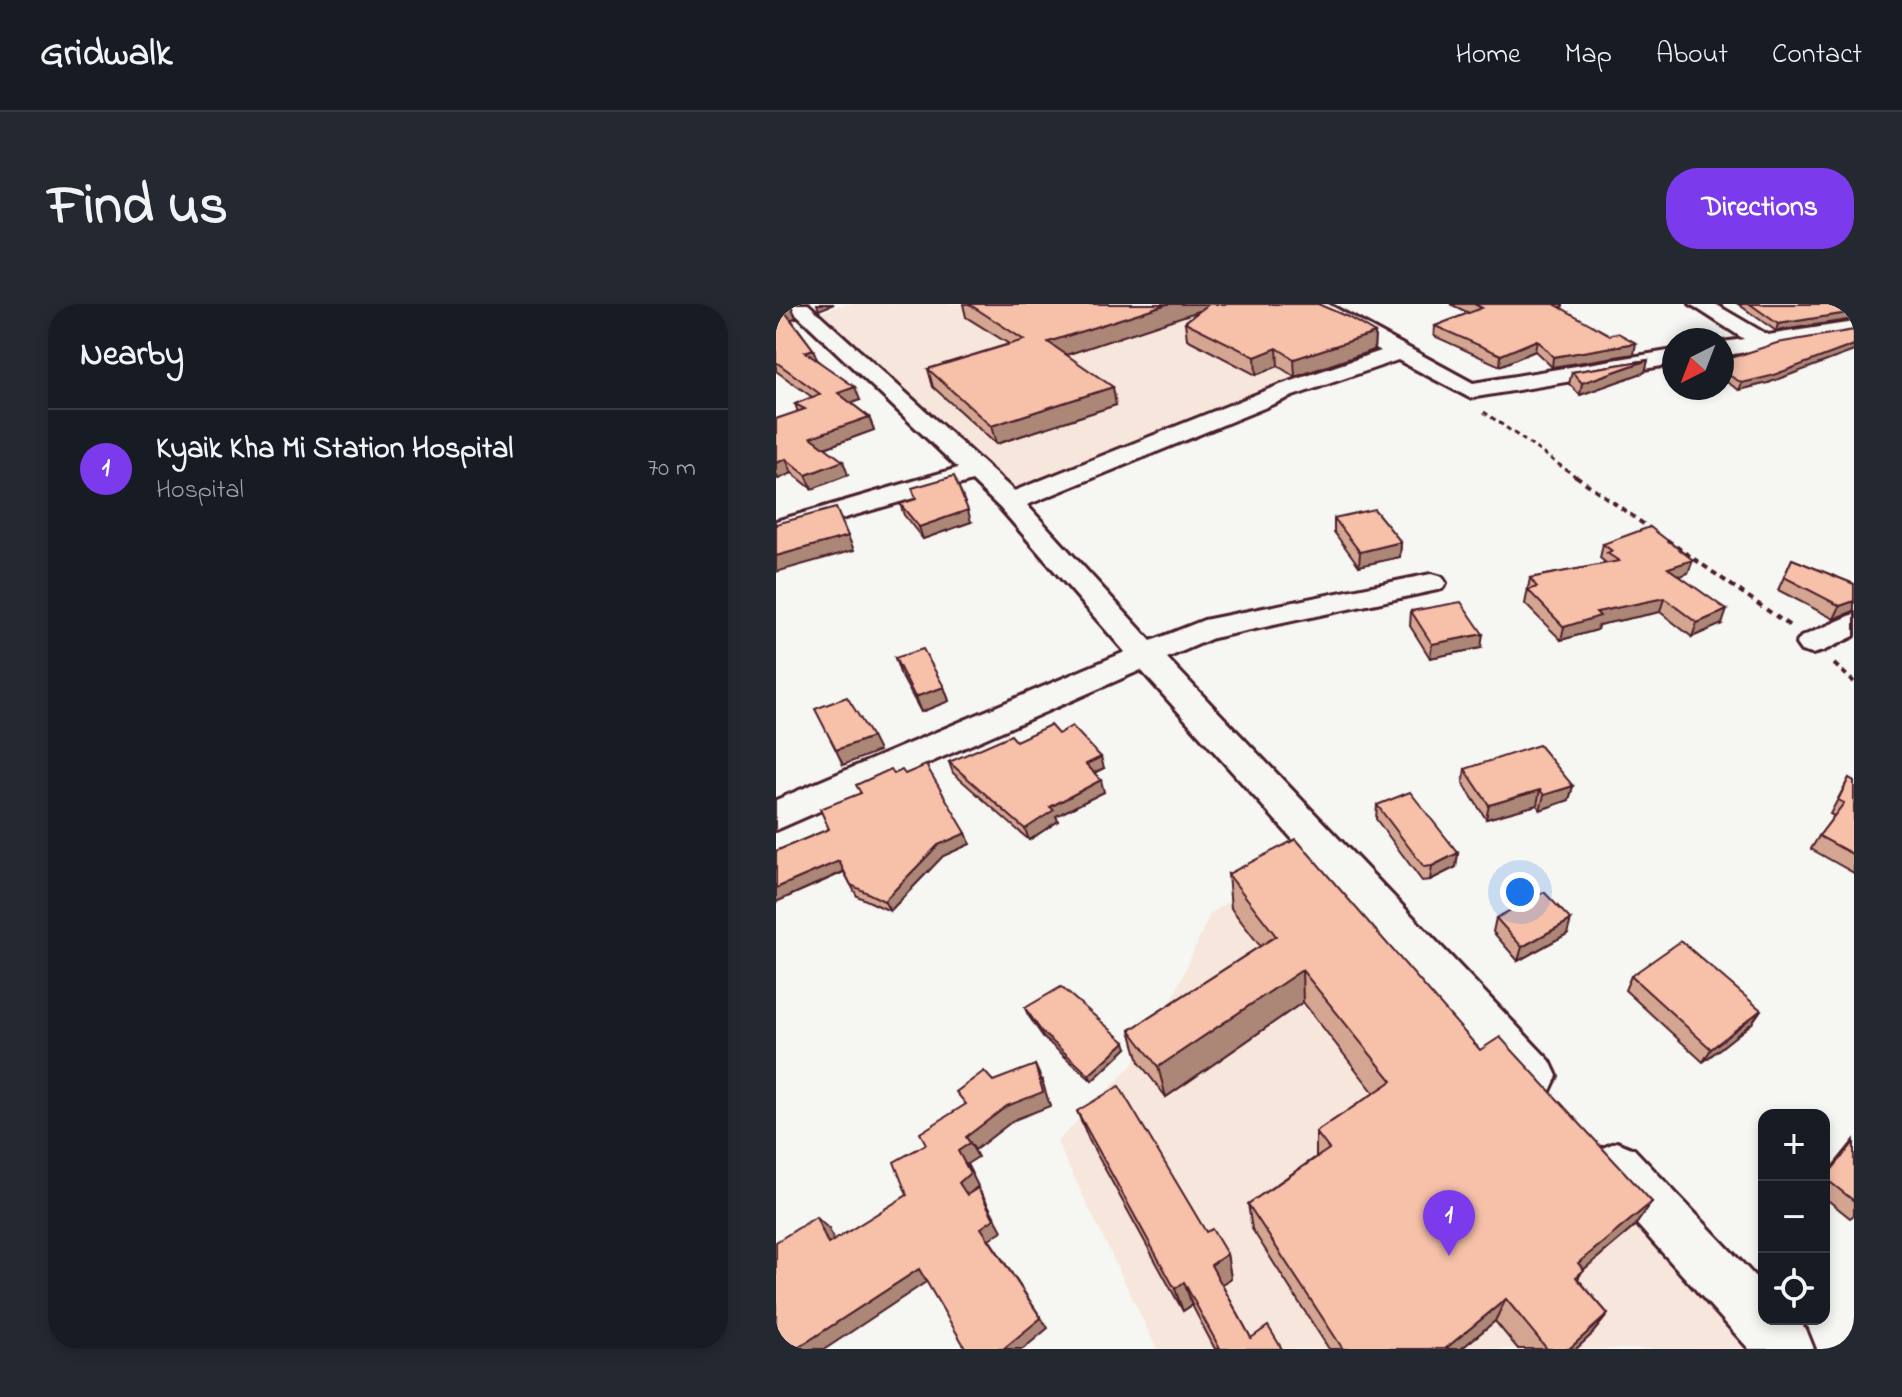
<!DOCTYPE html>
<meta charset="utf-8">
<style>
body{margin:0;font-family:"Indie Flower",sans-serif;background:#242831;color:#f1f3f6}
.controls{position:absolute;right:24px;bottom:24px;display:grid;overflow:hidden;border-radius:16px;box-shadow:0 4px 12px #0003}
.controls button{width:72px;height:72px;display:grid;place-items:center;padding:0;border:0;border-bottom:2px solid #363941;background:#171b24;color:#f1f3f6;font:40px sans-serif}
.compass{position:absolute;left:886px;top:24px;width:72px;height:72px;border-radius:50%;background:#171b24;box-shadow:0 4px 12px #0003;rotate:222deg}
.you{position:absolute;left:744px;top:588px;width:28px;height:28px;margin:-20px;border:6px solid #fff;border-radius:50%;background:#1a73e8;box-shadow:0 0 0 12px #1a73e833}
.badge{display:grid;place-items:center;width:52px;height:52px;border-radius:50%;background:#7c3aed;color:#fff;font-size:26px;font-weight:700}
.pin{position:absolute;translate:-50% -66px;filter:drop-shadow(0 2px 4px #0008)}
.pin::after{content:'';position:absolute;top:42px;width:28px;height:24px;background:inherit;clip-path:polygon(0 0,100% 0,50% 100%)}
.list{margin:0;padding:0;list-style:none}
h2{display:flex;justify-content:space-between;align-items:center;height:104px;margin:0;padding:0 32px;font-size:34px}
h2 small{font-size:26px;font-weight:400;color:#9ea1a6}
.list li{display:grid;grid-template-columns:52px 1fr auto;gap:24px;align-items:center;box-sizing:border-box;height:120px;padding:0 32px;border-top:2px solid #363941}
.list b{display:block;font-size:30px;white-space:nowrap}
.list p{margin:0;font-size:26px;white-space:nowrap;color:#9ea1a6}
.list em{font-size:26px;font-style:normal;color:#9ea1a6}
.icon{flex:none;width:44px;height:44px;fill:none;stroke:currentColor;stroke-width:2;stroke-linecap:round;stroke-linejoin:round}
.map{position:relative;flex:none;width:1078px;height:1045px;overflow:hidden;border-radius:32px}
header{display:flex;align-items:center;gap:48px;box-sizing:border-box;height:112px;padding:0 40px;background:#171b24;border-bottom:2px solid #363941}
header strong{font-size:38px}
nav{display:flex;gap:44px;margin-inline-start:auto;font-size:28px}
.intro{display:flex;align-items:center;justify-content:space-between;box-sizing:border-box;height:192px;padding:0 48px}
h1{margin:0;font-size:56px}
.button{padding:20px 36px;border-radius:32px;background:#7c3aed;color:#fff;font-size:28px;font-weight:700}
main{display:flex;gap:48px;padding:0 48px}
aside{flex:1;background:#171b24;border-radius:32px;box-shadow:0 4px 12px #0003}
.map>svg:first-child{display:block}
</style>
<header>
<strong>Gridwalk</strong>
<nav><a>Home</a><a>Map</a><a>About</a><a>Contact</a></nav>
</header>
<div class="intro"><h1>Find us</h1><a class="button">Directions</a></div>
<main>
<aside>
<h2>Nearby<small></small></h2>
<ul class="list">
<li><span class="badge">1</span><div><b>Kyaik Kha Mi Station Hospital</b><p>Hospital</p></div><em>70 m</em></li>
</ul>
</aside>
<div class="map">
<svg width="1078" height="1045" viewBox="0 0 1078 1045">
<rect width="100%" height="100%" fill="#f6f6f2"/>
<filter id="ink" filterUnits="userSpaceOnUse"><feTurbulence type="fractalNoise" baseFrequency=".0125" numOctaves="2"/><feDisplacementMap in="SourceGraphic" scale="16" xChannelSelector="R" yChannelSelector="G"/><feConvolveMatrix kernelMatrix="1 2 1 2 8 2 1 2 1" color-interpolation-filters="sRGB"/></filter>
<g filter="url(#ink)">
<g fill="#f6e6dc">
<polygon points="69,0 522,0 616,53 255,200 40,10"/>
<polygon points="536,542 992,1045 381,1045 281,838 356,761 388,714 434,610"/>
</g>
<g fill="none" stroke-linecap="round" stroke-linejoin="round">
<g stroke="#4a1f2b" stroke-width="6">
<g id="minor">
<polygon points="10,0 32,0 238,187 501,82 605,47 527,0 552,0 697,79 898,46 898,60 694,94 622,56 517,92 251,201 375,337 428,316 655,270 666,273 670,279 666,285 437,334 391,354 774,757 781,772 774,787 758,793 742,787 365,366 0,526 0,496 349,348 224,204 196,177 0,234 0,217 182,164"/>
<polygon points="914,0 939,0 992,31 1078,18 1078,30 946,52 946,38 968,35"/>
<polygon points="1078,310 1078,332 1047,347 1036,350 1025,347 1020,340 1025,333"/>
<polygon points="841,838 858,845 988,982 988,1015 1020,1015 1030,1025 1038,1045 973,1045 824,879 816,862 824,845"/>
</g>
</g>
<polyline stroke="#4a1f2b" stroke-width="3" stroke-dasharray="5 4" stroke-linecap="butt" points="708,108 802,174"/>
<g stroke="#4a1f2b" stroke-width="4" stroke-dasharray="6 5" stroke-linecap="butt">
<polyline points="800,172 876,226"/>
<polyline points="891,236 1014,322"/>
<polyline points="1058,360 1078,378"/>
</g>
<use href="#minor" fill="#f6f6f2" fill-rule="evenodd"/>
</g>
<g fill="#d4a591" stroke="#4a1f2b" stroke-width="2">
<polygon points="0,0 15,1 20,14 15,15 37,45 41,56 84,96 75,99 93,113 98,126 49,144 72,171 36,185 16,169 2,175 0,173 0,115 22,108 19,100 36,93 0,67"/>
<polygon points="187,0 542,0 599,29 598,46 519,73 502,62 480,71 411,35 409,18 424,6 290,51 340,101 220,140 157,83 152,65 233,40 190,13"/>
<polygon points="674,0 787,0 787,2 784,3 858,50 776,63 759,47 724,62 658,32 659,22 693,9"/>
<polygon points="962,0 1078,0 1078,15 1000,27"/>
<polygon points="872,56 869,68 804,91 793,80 796,68"/>
<polygon points="946,57 992,79 963,86 946,75"/>
<polygon points="124,200 195,218 147,235 128,211"/>
<polygon points="558,214 625,238 624,253 583,262 558,228"/>
<polygon points="827,240 917,256 912,269 904,272 946,320 916,333 884,308 822,321 821,326 785,336 749,300 754,274 828,260 829,258 824,254"/>
<polygon points="1016,255 1078,280 1078,307 1058,315 1002,286"/>
<polygon points="635,307 705,344 654,354 634,322"/>
<polygon points="119,354 168,383 173,397 145,408 124,369"/>
<polygon points="282,430 328,464 318,469 328,488 280,512 282,517 253,536 177,469 173,458 240,437"/>
<polygon points="689,465 797,482 793,496 764,506 761,501 710,515 687,479"/>
<polygon points="118,470 129,470 190,529 194,540 167,552 114,607 81,592 68,568 0,598 0,547 53,525 84,489"/>
<polygon points="1073,474 1078,477 1078,569 1035,545 1043,532 1058,512 1054,510"/>
<polygon points="601,501 682,549 680,563 654,576 646,577 600,515"/>
<polygon points="452,570 704,746 876,898 858,923 807,966 802,975 832,1010 815,1031 800,1045 742,1045 719,1017 685,1045 553,1045 476,925 472,900 540,853 540,828 598,789 527,698 390,793 363,758 354,726 484,642 455,604"/>
<polygon points="720,614 791,630 742,657 717,628"/>
<polygon points="855,672 976,719 927,758 849,686"/>
<polygon points="249,704 351,744 316,777 268,734 252,711"/>
<polygon points="301,807 430,928 451,950 455,974 446,981 475,1034 506,1045 439,1045 416,1001 407,1007 313,836"/>
<polygon points="1078,836 1078,911 1074,914 1048,893 1048,873"/>
</g>
<g fill="#ac8676" stroke="#4a1f2b" stroke-width="2">
<polygon points="41,0 58,0 43,6"/>
<polygon points="391,0 444,0 275,56 272,38"/>
<polygon points="15,1 20,14 11,16 6,4"/>
<polygon points="1078,8 1078,15 1000,27 1002,20"/>
<polygon points="599,29 598,46 519,73 518,55"/>
<polygon points="761,36 759,47 724,62 725,51"/>
<polygon points="860,39 858,50 776,63 777,53"/>
<polygon points="1078,41 1078,47 992,79 963,86 966,79"/>
<polygon points="501,44 502,62 480,71 479,53"/>
<polygon points="37,45 42,58 29,48"/>
<polygon points="872,56 869,68 804,91 806,79"/>
<polygon points="79,83 84,96 67,102 62,89"/>
<polygon points="337,83 340,101 220,140 215,122"/>
<polygon points="93,113 98,126 40,147 35,133"/>
<polygon points="10,155 16,169 2,175 0,169 0,159"/>
<polygon points="67,157 72,171 36,185 30,171"/>
<polygon points="192,206 195,218 147,235 143,223"/>
<polygon points="72,232 78,246 0,268 0,252"/>
<polygon points="625,238 624,253 583,262 584,248"/>
<polygon points="917,256 912,269 887,278 892,264"/>
<polygon points="888,294 884,308 822,321 821,326 785,336 788,323 820,308"/>
<polygon points="1078,297 1078,307 1058,315 1064,302"/>
<polygon points="951,306 946,320 916,333 921,319"/>
<polygon points="707,330 705,344 654,354 656,340"/>
<polygon points="168,383 173,397 145,408 139,393"/>
<polygon points="96,433 103,447 67,461 60,446"/>
<polygon points="325,453 328,464 313,471 310,460"/>
<polygon points="325,476 328,488 280,512 282,517 253,536 249,525 274,503"/>
<polygon points="797,482 793,496 764,506 768,491"/>
<polygon points="764,486 761,501 710,515 713,501"/>
<polygon points="190,529 194,540 167,552 114,607 108,597 162,541"/>
<polygon points="682,549 680,563 654,576 656,562"/>
<polygon points="63,557 69,567 0,598 0,584"/>
<polygon points="795,616 791,630 742,657 746,643"/>
<polygon points="526,666 527,698 390,793 382,763"/>
<polygon points="985,706 976,719 927,758 935,745"/>
<polygon points="349,738 351,744 316,777 313,771"/>
<polygon points="259,761 266,776 274,802 238,816 199,846 190,833"/>
<polygon points="194,839 202,853 191,860 202,882 191,892 183,879 182,847"/>
<polygon points="202,884 210,897 226,927 213,935 272,1024 247,1045 227,1045 205,924"/>
<polygon points="876,898 858,923 787,983 802,959"/>
<polygon points="40,913 53,925 64,952 52,940"/>
<polygon points="451,950 455,974 440,984 435,961"/>
<polygon points="143,965 153,976 49,1045 24,1045 23,1043"/>
<polygon points="408,978 416,1001 407,1007 399,985"/>
<polygon points="730,995 719,1017 685,1045 669,1045"/>
<polygon points="832,1010 815,1031 800,1045 793,1045"/>
</g>
<g fill="#f6c0a9" stroke="#4a1f2b" stroke-width="2">
<polygon points="0,0 15,1 6,4 37,45 29,48 79,83 62,89 93,113 35,133 67,157 30,171 10,155 0,159 0,115 29,105 19,100 44,90 0,58"/>
<polygon points="193,0 391,0 272,38 337,83 215,122 152,65 248,36"/>
<polygon points="433,0 542,0 572,13 599,29 518,55 501,44 479,53 409,18"/>
<polygon points="698,0 778,0 834,31 842,29 860,39 777,53 761,36 725,51 659,22 706,4"/>
<polygon points="974,0 1078,0 1078,8 1002,20"/>
<polygon points="1078,26 1078,41 995,72 966,79 946,67 946,57 1001,39"/>
<polygon points="872,56 806,79 796,68"/>
<polygon points="178,172 192,206 143,223 124,200 140,195 136,184"/>
<polygon points="60,204 72,232 0,252 0,220"/>
<polygon points="598,205 625,238 584,248 558,214"/>
<polygon points="874,223 917,256 892,264 951,306 921,319 888,294 820,308 824,312 788,323 752,286 761,283 754,274 843,257 831,249 836,247 827,240"/>
<polygon points="1016,255 1078,280 1078,297 1064,302 1008,273"/>
<polygon points="685,298 707,330 656,340 635,307"/>
<polygon points="147,345 168,383 139,393 119,354"/>
<polygon points="71,393 96,433 60,446 39,405"/>
<polygon points="274,421 282,430 296,422 325,453 310,460 325,476 274,503 278,506 249,525 173,458 235,431 240,437"/>
<polygon points="763,441 797,482 768,491 764,486 713,501 689,465"/>
<polygon points="150,461 190,529 162,541 108,597 75,581 63,557 0,584 0,547 53,525 44,505 85,489 80,481 115,465 118,470 126,466 129,470"/>
<polygon points="1073,474 1078,477 1078,551 1043,532 1068,499 1062,496"/>
<polygon points="634,488 682,549 656,562 648,563 601,501"/>
<polygon points="520,535 704,746 724,733 876,898 802,959 808,966 800,973 832,1010 793,1045 771,1045 730,995 669,1045 567,1045 472,900 553,845 540,828 616,777 526,666 382,763 354,726 500,632 452,570"/>
<polygon points="768,588 795,616 746,643 720,614"/>
<polygon points="905,637 985,706 935,745 855,672"/>
<polygon points="285,683 349,738 313,771 266,728 249,704"/>
<polygon points="259,761 267,788 231,802 190,833 194,839 182,847 194,869 183,879 191,891 202,884 218,915 205,924 265,1014 227,1045 190,1045 143,965 23,1043 24,1045 0,1045 0,938 40,913 52,940 131,891 118,858 150,840 144,829 190,800 180,788 208,767 217,777"/>
<polygon points="343,782 430,928 436,925 451,950 435,961 475,1034 492,1022 506,1045 444,1045 408,978 399,985 301,807"/>
<polygon points="1078,838 1078,897 1049,874"/>
</g>
</g>
</svg>
<div class="controls">
<button>+</button>
<button>−</button>
<button><svg class="icon" aria-label="locate" viewBox="0 0 24 24"><circle cx="12" cy="12" r="6"/><path d="M12 2v4M12 18v4M2 12h4M18 12h4"/></svg></button>
</div>
<svg class="compass" viewBox="-18 -18 36 36"><path d="M0-13l5 13h-10z" fill="#e53935"/><path d="M0 13l5-13h-10z" fill="#9ea1a6"/></svg>
<div class="you"></div>
<div class="pin badge" style="left:673px;top:952px">1</div>
</div>
</main>
